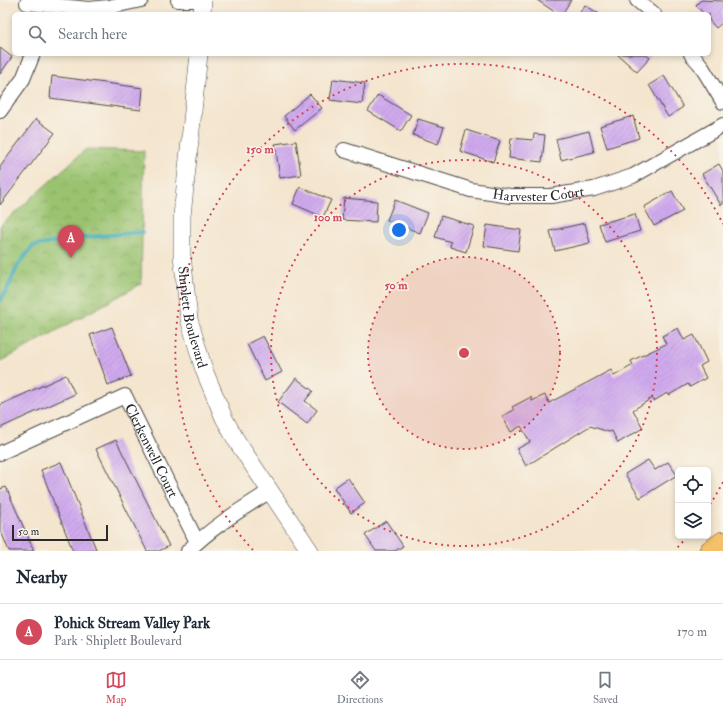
<!DOCTYPE html>
<meta charset="utf-8">
<style>
body{margin:0;font-family:"IM FELL Double Pica",serif;background:#f6f6f7;color:#1f2937}
.controls{position:absolute;right:12px;bottom:12px;display:grid;overflow:hidden;border-radius:6px;box-shadow:0 2px 6px #0003}
.controls button{width:36px;height:36px;display:grid;place-items:center;padding:0;border:0;border-bottom:1px solid #e0e1e3;background:#fff;color:#1f2937;font:20px sans-serif}
.scale{position:absolute;left:12px;bottom:10px;width:96px;box-sizing:border-box;padding-left:4px;border:2px solid #2b2b2b;border-top:0;font-size:11px;line-height:14px;white-space:nowrap;color:#2b2b2b;-webkit-text-stroke:3px #f7f3e8;paint-order:stroke}
.you{position:absolute;left:399px;top:230px;width:14px;height:14px;margin:-10px;border:3px solid #fff;border-radius:50%;background:#1a73e8;box-shadow:0 0 0 6px #1a73e833}
.badge{display:grid;place-items:center;width:26px;height:26px;border-radius:50%;background:#d1495b;color:#fff;font-size:13px;font-weight:700}
.pin{position:absolute;translate:-50% -33px;filter:drop-shadow(0 1px 2px #0008)}
.pin::after{content:'';position:absolute;top:21px;width:14px;height:12px;background:inherit;clip-path:polygon(0 0,100% 0,50% 100%)}
.list{margin:0;padding:0;list-style:none}
h2{display:flex;justify-content:space-between;align-items:center;height:52px;margin:0;padding:0 16px;font-size:17px}
h2 small{font-size:13px;font-weight:400;color:#747a83}
.list li{display:grid;grid-template-columns:26px 1fr auto;gap:12px;align-items:center;box-sizing:border-box;height:56px;padding:0 16px;border-top:1px solid #e0e1e3}
.list b{display:block;font-size:15px;white-space:nowrap}
.list p{margin:0;font-size:13px;white-space:nowrap;color:#747a83}
.list em{font-size:13px;font-style:normal;color:#747a83}
.icon{flex:none;width:22px;height:22px;fill:none;stroke:currentColor;stroke-width:2;stroke-linecap:round;stroke-linejoin:round}
.map{position:relative;flex:none;width:723px;height:551px;overflow:hidden}
.search{position:absolute;background:#fff;box-shadow:0 2px 6px #0003;left:12px;right:12px;top:12px;height:44px;display:flex;align-items:center;gap:10px;box-sizing:border-box;padding:0 14px;border-radius:6px;color:#747a83;font-size:15px}
.sheet{height:108px;background:#fff}
nav{display:flex;justify-content:space-around;align-items:center;box-sizing:border-box;height:56px;border-top:1px solid #e0e1e3;background:#fff;font-size:11px;color:#747a83}
nav a{display:grid;justify-items:center;gap:2px}
nav .on{color:#d1495b}
.map>svg:first-child{display:block}
</style>
<div class="map">
<svg width="723" height="551" viewBox="0 0 723 551">
<defs>
<pattern id="park-crowns" width="20" height="18" patternUnits="userSpaceOnUse"><rect width="20" height="18" fill="#9ac370"/><path d="M2 6a3 3 0 1 1 6 0M12 15a3 3 0 1 1 6 0" fill="none" stroke="#7e9f5c"/></pattern>
<pattern id="building-hatch" width="6" height="6" patternUnits="userSpaceOnUse"><rect width="6" height="6" fill="#d0aaee"/><path d="M-1 1l2-2M0 6l6-6M5 7l2-2" fill="none" stroke="#b392cc"/></pattern>
</defs>
<rect width="100%" height="100%" fill="#f7f3e8"/>
<filter id="ink" filterUnits="userSpaceOnUse"><feTurbulence type="fractalNoise" baseFrequency=".025" numOctaves="2"/><feDisplacementMap in="SourceGraphic" scale="8" xChannelSelector="R" yChannelSelector="G"/><feConvolveMatrix kernelMatrix="1 2 1 2 8 2 1 2 1" color-interpolation-filters="sRGB"/></filter>
<filter id="wash" filterUnits="userSpaceOnUse"><feTurbulence type="fractalNoise" baseFrequency=".012" numOctaves="4" result="noise"/><feDisplacementMap in="SourceGraphic" scale="16" xChannelSelector="R" yChannelSelector="G"/><feGaussianBlur stdDeviation="0.9" result="paint"/><feColorMatrix in="noise" values="0 0 0 0 0 0 0 0 0 0 0 0 0 0 0 0 0 1.4 0 .05"/><feComposite in="paint" operator="in"/></filter>
<g filter="url(#wash)">
<rect width="100%" height="100%" fill="#f4e5ce"/>
<polygon fill="url(#park-crowns)" stroke="#62774e" points="86,149 144,151 141,284 0,362 0,226"/>
<g fill="none" stroke-linecap="round" stroke-linejoin="round">
<polyline stroke="#3dacb9" stroke-width="4" points="0,301 6,292 18,265 33,246 80,238 142,232"/>
</g>
<g id="blocks">
<g fill="url(#building-hatch)">
<polygon points="537,0 571,0 562,14 558,14"/>
<polygon points="701,0 723,1 723,22 716,28 709,20 709,14 704,14 696,5"/>
<polygon points="585,5 599,14 579,14"/>
<polygon points="0,48 12,57 0,74"/>
<polygon points="617,54 645,54 650,58 637,72"/>
<polygon points="52,76 143,88 141,110 50,98"/>
<polygon points="664,76 683,107 668,117 649,85"/>
<polygon points="333,79 365,83 362,104 330,100"/>
<polygon points="310,94 322,108 295,130 284,116"/>
<polygon points="378,95 411,115 401,131 368,111"/>
<polygon points="633,116 639,138 607,148 600,126"/>
<polygon points="36,119 55,133 0,205 0,167"/>
<polygon points="418,119 444,127 438,144 413,135"/>
<polygon points="466,130 500,141 493,162 460,151"/>
<polygon points="589,131 594,152 561,160 556,139"/>
<polygon points="534,134 545,135 542,162 509,158 511,138 533,140"/>
<polygon points="296,141 301,175 280,178 275,144"/>
<polygon points="719,164 723,171 723,204 721,205 702,174"/>
<polygon points="300,187 331,200 323,217 293,204"/>
<polygon points="672,191 683,211 654,226 644,207"/>
<polygon points="344,198 377,201 376,222 342,220"/>
<polygon points="395,200 428,213 420,233 387,220"/>
<polygon points="635,214 640,231 605,242 599,224"/>
<polygon points="441,216 474,226 466,252 450,247 451,242 435,237"/>
<polygon points="585,223 590,243 555,251 550,231"/>
<polygon points="487,225 521,230 518,251 484,246"/>
<polygon points="112,327 131,376 108,385 90,335"/>
<polygon points="678,328 684,340 694,335 707,362 700,366 706,378 690,387 688,384 669,395 667,393 654,401 652,398 633,410 643,428 618,443 612,431 609,432 590,426 526,466 517,449 530,442 521,426 511,432 502,416 514,410 512,407 531,397 532,401 545,395 549,403 611,370 614,376 633,365 631,361 666,344 662,336"/>
<polygon points="263,336 282,372 265,381 247,344"/>
<polygon points="66,375 75,394 0,428 0,405"/>
<polygon points="296,378 313,391 305,401 317,410 307,424 278,402"/>
<polygon points="116,440 169,546 159,551 147,551 96,449"/>
<polygon points="648,460 655,470 668,462 677,475 640,498 625,474"/>
<polygon points="61,462 96,549 90,551 73,551 41,470"/>
<polygon points="348,478 365,503 351,513 334,488"/>
<polygon points="6,487 34,551 9,551 0,529 0,489"/>
<polygon points="386,521 403,546 395,551 376,551 365,535"/>
</g>
</g>
</g>
<g filter="url(#ink)">
<use href="#blocks" fill-opacity="0" stroke="#494743" stroke-width="1"/>
<g fill="none" stroke-linecap="round" stroke-linejoin="round">
<g stroke="#494743" stroke-width="16">
<g id="minor">
<polyline points="178,0 203,0"/>
<polyline points="637,0 654,14"/>
<polyline points="27,3 89,9 109,7 141,0"/>
<polyline points="691,54 700,64 723,102"/>
<polyline points="0,111 23,79 33,54"/>
<path id="s1" d="M 344,150 L 471,190 L 510,196 L 551,196 L 594,189 L 633,176 L 723,125"/>
<path id="s2" d="M 0,453 L 125,396 L 197,542"/>
<path d="M 188,551 C 212,527 242,509 270,491"/>
</g>
</g>
<g stroke="#494743" stroke-width="18">
<g id="tertiary">
<polyline points="202,14 203,0"/>
<path id="s3" d="M 199,54 L 182,216 L 182,255 L 189,319 L 204,370 L 224,418 L 236,440 L 310,551"/>
</g>
</g>
<g stroke="#494743" stroke-width="22">
<polyline id="primary" points="710,551 723,542"/>
</g>
<use href="#minor" stroke="#fff" stroke-width="14"/>
<use href="#tertiary" stroke="#fff" stroke-width="17"/>
<use href="#primary" stroke="#f4c16b" stroke-width="21"/>
</g>
</g>
<circle cx="464" cy="353" r="96" fill="#d1495b" fill-opacity=".12"/>
<g fill="none" stroke="#d1495b" stroke-width="2" stroke-dasharray="2 4">
<circle cx="464" cy="353" r="96"/>
<circle cx="464" cy="353" r="193"/>
<path d="M723 482A289 289 0 0 1 709 506M687 537A289 289 0 0 1 675 550M253 550A289 289 0 1 1 723 224"/>
</g>
<g text-anchor="middle" stroke-width="3" stroke-linejoin="round" paint-order="stroke">
<g font-size="14" fill="#2b2b2b" stroke="#f7f3e8">
<text dy="5" stroke="none"><textPath href="#s1" startOffset="201">Harvester Court</textPath></text>
<text dy="5" stroke="none"><textPath href="#s3" startOffset="265">Shiplett Boulevard</textPath></text>
<text dy="5" stroke="none"><textPath href="#s2" startOffset="198">Clerkenwell Court</textPath></text>
</g>
</g>
<circle cx="464" cy="353" r="6" fill="#d1495b" stroke="#f7f3e8" stroke-width="2"/>
<g font-size="12" text-anchor="middle" font-weight="bold" fill="#d1495b" stroke="#f7f3e8" stroke-width="3" stroke-linejoin="round" paint-order="stroke">
<text x="260" y="153">150 m</text>
<text x="328" y="221">100 m</text>
<text x="396" y="289">50 m</text>
</g>
</svg>
<div class="controls">
<button><svg class="icon" aria-label="locate" viewBox="0 0 24 24"><circle cx="12" cy="12" r="6"/><path d="M12 2v4M12 18v4M2 12h4M18 12h4"/></svg></button>
<button><svg class="icon" aria-label="layers" viewBox="0 0 24 24"><path d="M12 4l9 5-9 5-9-5zM3 14l9 5 9-5"/></svg></button>
</div>
<div class="scale">50 m</div>
<div class="you"></div>
<div class="pin badge" style="left:71px;top:258px">A</div>
<div class="search"><svg class="icon" aria-label="search" viewBox="0 0 24 24"><circle cx="10" cy="10" r="6"/><path d="M15 15l6 6"/></svg>Search here</div>
</div>
<section class="sheet">
<h2>Nearby<small></small></h2>
<ul class="list">
<li><span class="badge">A</span><div><b>Pohick Stream Valley Park</b><p>Park · Shiplett Boulevard</p></div><em>170 m</em></li>
</ul>
</section>
<nav>
<a class="on"><svg class="icon" aria-label="map" viewBox="0 0 24 24"><path d="M3 6l6-2 6 2 6-2v14l-6 2-6-2-6 2zM9 4v14M15 6v14"/></svg>Map</a>
<a><svg class="icon" aria-label="directions" viewBox="0 0 24 24"><path d="M12 3l9 9-9 9-9-9zM9 14v-3h6M13 9l2 2-2 2"/></svg>Directions</a>
<a><svg class="icon" aria-label="saved" viewBox="0 0 24 24"><path d="M7 4h10v16l-5-4-5 4z"/></svg>Saved</a>
</nav>
